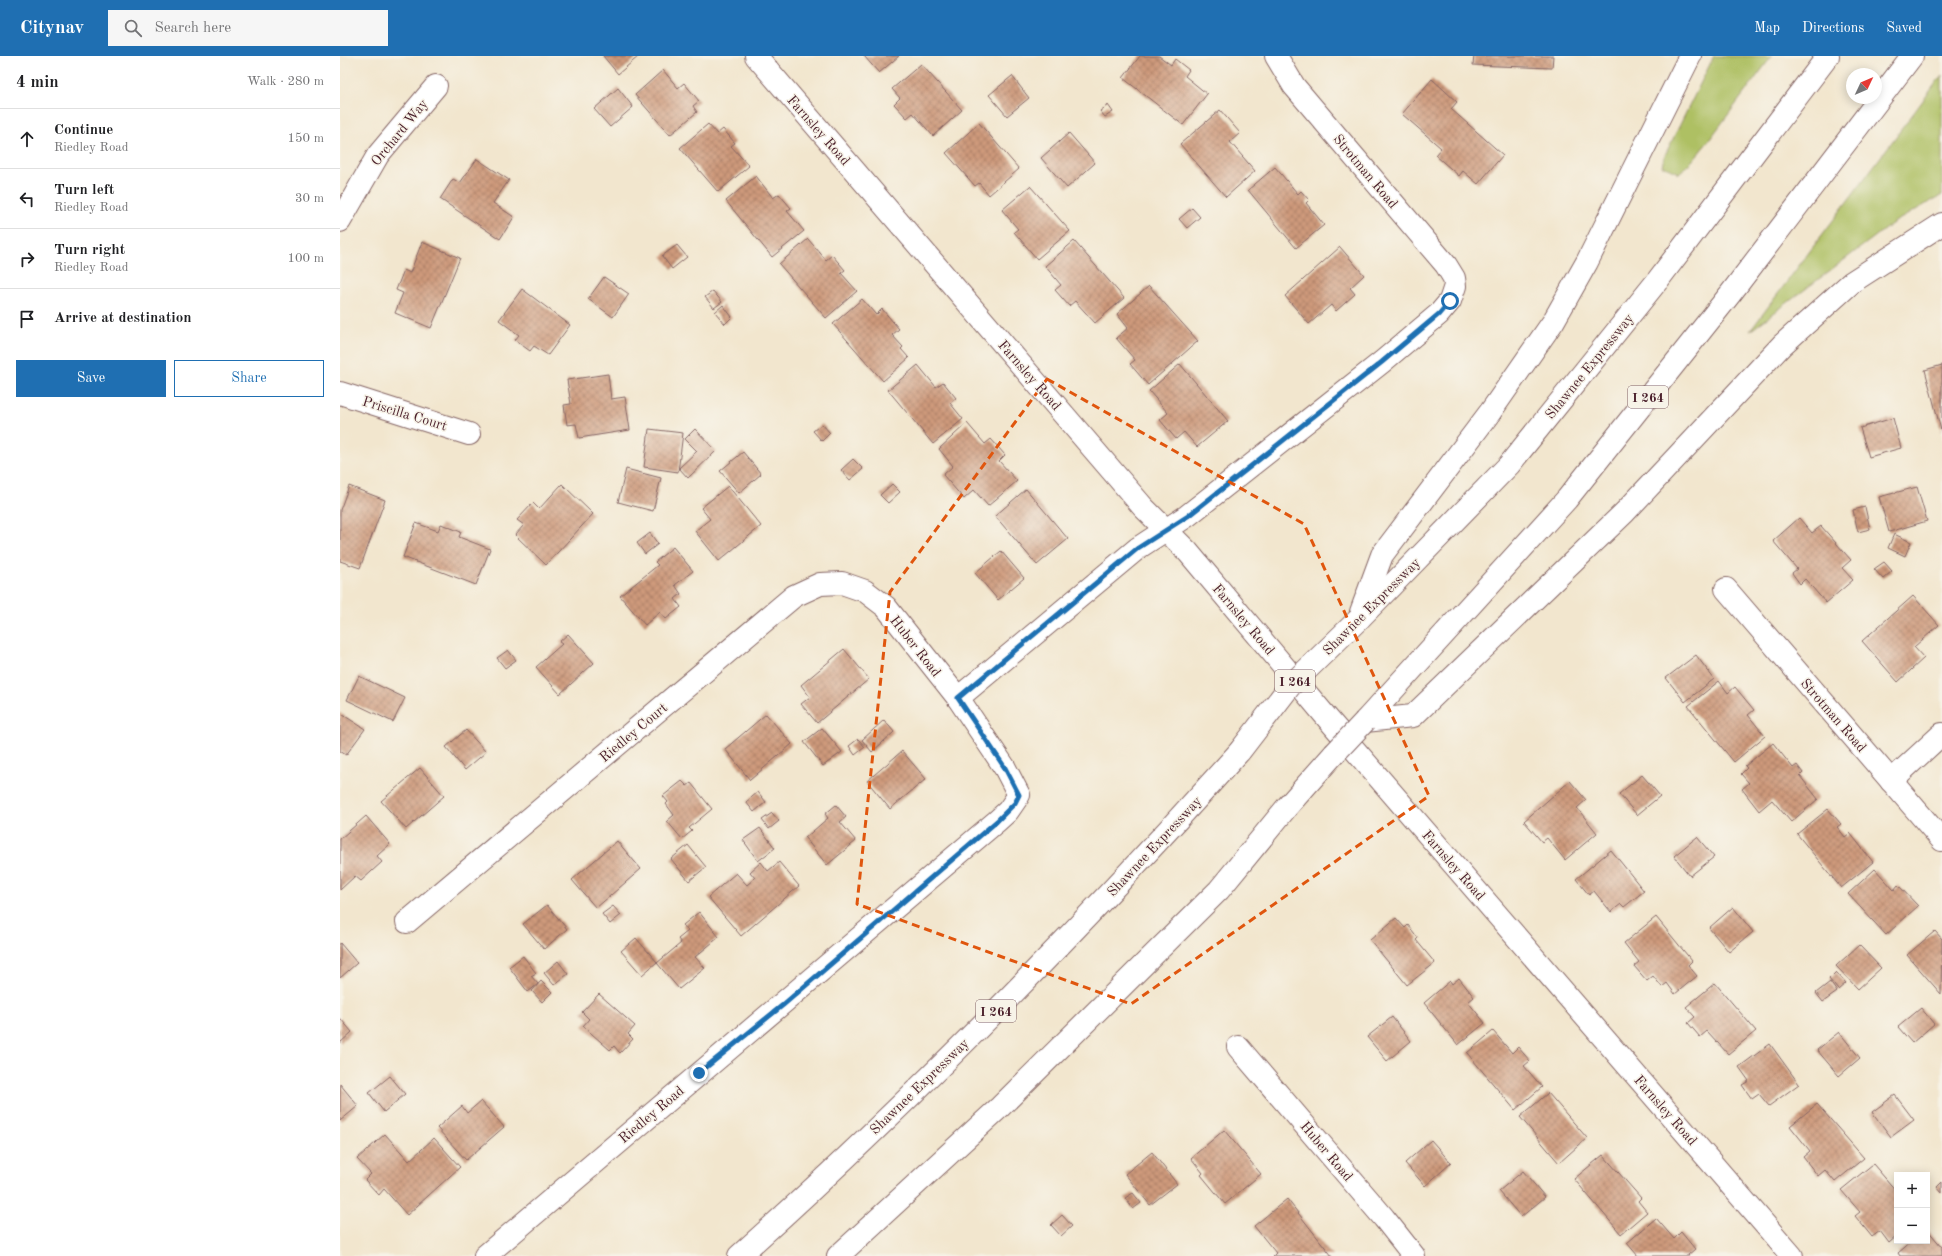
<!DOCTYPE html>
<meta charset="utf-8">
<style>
body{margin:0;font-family:"Old Standard TT",serif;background:#f6f6f6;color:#202124}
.controls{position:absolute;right:12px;bottom:12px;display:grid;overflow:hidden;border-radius:0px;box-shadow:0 2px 10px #0003}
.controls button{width:36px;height:36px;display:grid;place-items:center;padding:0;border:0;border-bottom:1px solid #e0e0e0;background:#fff;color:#202124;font:20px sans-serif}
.compass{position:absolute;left:1506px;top:12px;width:36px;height:36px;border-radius:50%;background:#fff;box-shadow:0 2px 10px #0003;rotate:46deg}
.stop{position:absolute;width:12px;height:12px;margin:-9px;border:3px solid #1f6fb2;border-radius:50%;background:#fff}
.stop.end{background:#1f6fb2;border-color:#fff;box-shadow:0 1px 4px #0008}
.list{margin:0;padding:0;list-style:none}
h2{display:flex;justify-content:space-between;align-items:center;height:52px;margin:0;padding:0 16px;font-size:17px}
h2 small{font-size:13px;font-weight:400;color:#757577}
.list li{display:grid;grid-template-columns:26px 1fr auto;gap:12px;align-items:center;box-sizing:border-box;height:60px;padding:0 16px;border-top:1px solid #e0e0e0}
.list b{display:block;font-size:15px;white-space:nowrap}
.list p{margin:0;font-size:13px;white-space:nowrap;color:#757577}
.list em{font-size:13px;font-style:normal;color:#757577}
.actions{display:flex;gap:8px;padding:12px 16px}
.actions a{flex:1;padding:9px 0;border:1px solid #1f6fb2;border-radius:0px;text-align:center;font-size:14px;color:#1f6fb2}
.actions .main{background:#1f6fb2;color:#fff}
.icon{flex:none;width:22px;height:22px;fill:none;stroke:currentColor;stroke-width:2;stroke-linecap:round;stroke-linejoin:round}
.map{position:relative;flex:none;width:1602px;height:1200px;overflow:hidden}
header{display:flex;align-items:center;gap:24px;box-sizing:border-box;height:56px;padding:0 20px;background:#1f6fb2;color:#fff}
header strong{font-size:19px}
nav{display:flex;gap:22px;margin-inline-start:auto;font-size:14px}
.search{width:280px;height:36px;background:#f6f6f6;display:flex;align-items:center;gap:10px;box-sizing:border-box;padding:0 14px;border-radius:0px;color:#757577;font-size:15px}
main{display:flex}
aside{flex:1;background:#fff}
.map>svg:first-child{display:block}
</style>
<header>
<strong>Citynav</strong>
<div class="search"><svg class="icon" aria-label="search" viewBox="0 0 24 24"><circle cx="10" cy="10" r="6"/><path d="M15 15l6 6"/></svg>Search here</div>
<nav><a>Map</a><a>Directions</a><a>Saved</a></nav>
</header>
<main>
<aside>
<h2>4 min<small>Walk · 280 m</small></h2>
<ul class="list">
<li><svg class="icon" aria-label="ahead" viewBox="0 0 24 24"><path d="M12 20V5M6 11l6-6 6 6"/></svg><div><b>Continue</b><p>Riedley Road</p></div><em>150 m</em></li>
<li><svg class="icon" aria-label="left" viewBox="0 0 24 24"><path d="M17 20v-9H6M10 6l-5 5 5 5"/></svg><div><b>Turn left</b><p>Riedley Road</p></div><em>30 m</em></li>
<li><svg class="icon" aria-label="right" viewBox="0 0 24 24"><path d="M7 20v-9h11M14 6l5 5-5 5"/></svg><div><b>Turn right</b><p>Riedley Road</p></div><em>100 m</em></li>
<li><svg class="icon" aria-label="arrive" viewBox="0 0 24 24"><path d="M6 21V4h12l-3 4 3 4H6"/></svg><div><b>Arrive at destination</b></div></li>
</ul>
<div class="actions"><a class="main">Save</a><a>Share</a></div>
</aside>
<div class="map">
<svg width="1602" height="1200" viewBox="0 0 1602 1200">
<defs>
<pattern id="building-cross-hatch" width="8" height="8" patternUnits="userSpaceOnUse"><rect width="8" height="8" fill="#ce9a7b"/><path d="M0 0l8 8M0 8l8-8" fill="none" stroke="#a97d65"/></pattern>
</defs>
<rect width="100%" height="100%" fill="#f7f3e8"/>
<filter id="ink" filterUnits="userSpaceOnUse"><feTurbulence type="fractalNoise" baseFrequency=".025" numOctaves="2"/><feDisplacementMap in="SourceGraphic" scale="8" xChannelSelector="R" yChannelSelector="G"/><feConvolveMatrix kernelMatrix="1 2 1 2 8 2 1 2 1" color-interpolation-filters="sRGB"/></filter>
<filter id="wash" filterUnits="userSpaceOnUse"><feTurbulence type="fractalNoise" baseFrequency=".012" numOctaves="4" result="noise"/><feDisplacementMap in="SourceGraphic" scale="16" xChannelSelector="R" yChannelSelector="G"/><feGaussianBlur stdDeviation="0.9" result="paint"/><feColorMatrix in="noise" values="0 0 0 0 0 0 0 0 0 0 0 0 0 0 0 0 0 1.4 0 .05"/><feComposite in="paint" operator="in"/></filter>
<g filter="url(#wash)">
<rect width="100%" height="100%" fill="#f2e6ce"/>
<g fill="#aec063" stroke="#7c7047">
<path d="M 1374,0 L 1432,0 L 1367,87 L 1352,105 L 1338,118 L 1338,116 C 1331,115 1329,110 1322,110 L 1324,101 Z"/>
<polygon points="1602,19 1602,139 1553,167 1410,275"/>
</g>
<g id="blocks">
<g fill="url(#building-cross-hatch)">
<polygon points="263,0 299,0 278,18"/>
<polygon points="524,0 559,0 539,17"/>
<polygon points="800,0 819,0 831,9 835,3 849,14 845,20 867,38 843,69 783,22"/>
<polygon points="1134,0 1213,0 1212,12 1133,9"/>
<polygon points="581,8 622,54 593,80 573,57 567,62 554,48 560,42 552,33"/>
<polygon points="323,14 338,32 344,27 359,45 353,50 357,56 330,79 295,39"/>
<polygon points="672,20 689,42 667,60 649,39"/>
<polygon points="1092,23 1117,46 1111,53 1163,99 1138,128 1123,115 1119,120 1095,99 1101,92 1062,58"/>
<polygon points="278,32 293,51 270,71 254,53"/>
<polygon points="768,49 773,56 765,61 760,55"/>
<polygon points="880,54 900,77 890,86 915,115 886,141 840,88"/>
<polygon points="639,67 679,113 649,139 639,127 635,130 606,97"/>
<polygon points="368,68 377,78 383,73 395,87 391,90 409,110 378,136 340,92"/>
<polygon points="729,77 755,107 727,132 701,102"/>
<polygon points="137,103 169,124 153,147 174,161 160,183 100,143 113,123 120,127"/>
<polygon points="935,111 958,138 961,135 969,144 966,147 984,169 956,192 908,134"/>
<polygon points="416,120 433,142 439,138 451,152 447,155 464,175 432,201 386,145"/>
<polygon points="690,130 730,175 697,203 674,176 678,173 662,154"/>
<polygon points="852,152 860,161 847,172 839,163"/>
<polygon points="468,183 486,204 492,199 505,214 501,217 517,235 486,262 439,208"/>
<polygon points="734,185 784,242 755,267 735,245 729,250 715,234 721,229 705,210"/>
<polygon points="82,186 120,202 91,272 55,257 63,237 56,234 64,214 70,217"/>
<polygon points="337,189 347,201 332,213 322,200"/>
<polygon points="1000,191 1024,219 1010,232 1015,238 996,255 991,249 969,268 945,240"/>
<polygon points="264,221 289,238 273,261 248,243"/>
<polygon points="809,230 858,285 808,329 790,308 795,304 776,282 788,272 777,258"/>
<polygon points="182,233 230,269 208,299 194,290 190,295 175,284 179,279 159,264"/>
<polygon points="373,235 382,246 374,252 365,241"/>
<polygon points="522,243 536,259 542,253 559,273 552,279 563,291 561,293 569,302 543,325 493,268"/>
<polygon points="383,249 392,261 385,268 375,256"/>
<polygon points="840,308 888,365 857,391 844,376 836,383 820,364 828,357 809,335"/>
<polygon points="578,309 596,331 603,326 616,342 610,347 623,363 593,388 548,334"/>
<polygon points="1602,309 1602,378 1585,314"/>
<polygon points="268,318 271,343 285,341 290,374 239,382 236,368 227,369 224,349 231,348 227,324"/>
<polygon points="1553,362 1561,392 1529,401 1520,372"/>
<polygon points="627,367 645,388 651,383 665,399 659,405 677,425 648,450 634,434 624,443 603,419 613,410 599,393"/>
<polygon points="482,368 490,377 482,385 473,375"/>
<polygon points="309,373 343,377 338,416 304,411"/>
<polygon points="355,373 376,395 348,422 339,412 357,395 345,383"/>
<polygon points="403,396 421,418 399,437 380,415"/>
<polygon points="513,403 523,413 510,424 501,414"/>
<polygon points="286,413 321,422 313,455 278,446"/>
<polygon points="222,428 253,458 206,509 175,479 184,469 177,464 193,447 199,453"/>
<polygon points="552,428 560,436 548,447 540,439"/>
<polygon points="9,430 45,444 20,512 0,505 0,454"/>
<polygon points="388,430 421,470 379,505 355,475 370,463 361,452"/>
<polygon points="1577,431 1587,465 1549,476 1539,441"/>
<polygon points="686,433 728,483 697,509 655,460"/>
<polygon points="1525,451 1530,473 1518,476 1513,454"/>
<polygon points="1459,462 1472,477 1481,470 1511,504 1502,512 1513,524 1486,547 1465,523 1460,528 1452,517 1457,513 1433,485"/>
<polygon points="76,467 98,475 101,468 121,476 119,481 150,493 136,529 63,501"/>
<polygon points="310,477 318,488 305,498 297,487"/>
<polygon points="1554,478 1571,486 1565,500 1548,492"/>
<polygon points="333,491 353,515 335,529 341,538 335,543 341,551 326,563 320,556 305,569 280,540 318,509 315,506"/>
<polygon points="661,495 684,522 658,544 635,517"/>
<polygon points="1544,506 1552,515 1543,523 1534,513"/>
<polygon points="1573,540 1599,569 1574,591 1584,602 1558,626 1522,585"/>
<polygon points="228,578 254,607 220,638 196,611 222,588 219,586"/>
<polygon points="504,593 529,623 477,667 461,648 470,641 461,629"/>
<polygon points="168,594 176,604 165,612 157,602"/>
<polygon points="1356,599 1374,623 1345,646 1326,622"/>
<polygon points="19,620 65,642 53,666 7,644"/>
<polygon points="1379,625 1388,637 1395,631 1414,654 1408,659 1425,680 1394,706 1348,650"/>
<polygon points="0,657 25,673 6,699 0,695"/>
<polygon points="426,658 452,688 410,724 385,693"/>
<polygon points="544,664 554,676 532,696 522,684"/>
<polygon points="482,672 502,696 483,710 464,686"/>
<polygon points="126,674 146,696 125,714 106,691"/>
<polygon points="518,683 525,691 515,699 509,690"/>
<polygon points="1433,687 1453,712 1457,709 1463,717 1460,720 1478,743 1451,766 1432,744 1419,755 1402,733 1409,727 1401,718 1407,712 1405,710"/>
<polygon points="562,695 586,723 550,753 527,725"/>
<polygon points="80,712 104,740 66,773 41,745"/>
<polygon points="1302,719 1320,740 1297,759 1279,738"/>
<polygon points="342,725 347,730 351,727 372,753 349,772 352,775 342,783 327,765 334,759 326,748 328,746 323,740"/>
<polygon points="1230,725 1246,744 1237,752 1257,777 1225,804 1207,782 1202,786 1184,765"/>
<polygon points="418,736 426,746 414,756 406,746"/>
<polygon points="496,749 506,761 500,766 516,785 487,809 465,782 488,762 485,758"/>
<polygon points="1488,753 1501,768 1497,771 1505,781 1510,777 1533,806 1501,832 1457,778"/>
<polygon points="432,757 439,765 429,773 422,764"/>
<polygon points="26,760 50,788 37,800 42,806 21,825 15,820 0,834 0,783"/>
<polygon points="420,772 435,792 418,805 403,784"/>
<polygon points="1357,781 1374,801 1350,820 1334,800"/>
<polygon points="277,785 301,813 256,852 232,824"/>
<polygon points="348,789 366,811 349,825 331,803"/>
<polygon points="1271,794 1304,835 1284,851 1281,848 1271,856 1254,835 1249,839 1236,823"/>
<polygon points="421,806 428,815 439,806 459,830 401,880 368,841 396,817 407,829 415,822 410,816"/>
<polygon points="1535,813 1554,834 1558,829 1578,850 1546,879 1508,838"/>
<polygon points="207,849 227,873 204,893 183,868"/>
<polygon points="273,850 281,859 270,868 262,858"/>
<polygon points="1393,851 1413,876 1389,896 1369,872"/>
<polygon points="359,856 379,881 355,901 365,912 339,933 317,907 341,887 338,883 348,875 343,869"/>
<polygon points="1316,861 1352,905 1348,909 1357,920 1335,938 1327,927 1322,931 1313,920 1307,925 1294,910 1299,906 1284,887"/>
<polygon points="1056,862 1065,872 1068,869 1078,882 1076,884 1095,907 1067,929 1030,884"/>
<polygon points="1595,875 1602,883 1601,938 1567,899"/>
<polygon points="296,882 317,906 302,919 281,895"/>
<polygon points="0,887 17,907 0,922"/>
<polygon points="1519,889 1541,912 1518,933 1496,910"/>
<polygon points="183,900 196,917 191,920 198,928 188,936 169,911"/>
<polygon points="218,905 228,918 214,929 204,917"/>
<polygon points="1496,916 1506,927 1498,934 1489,923"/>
<polygon points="1119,922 1134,941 1128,946 1145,967 1118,989 1084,947 1110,925 1112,928"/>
<polygon points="201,925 212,936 202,946 192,935"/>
<polygon points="1490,926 1497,936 1483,946 1476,937"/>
<polygon points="1375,927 1416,975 1388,998 1367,975 1360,981 1348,967 1355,961 1346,951"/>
<polygon points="259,938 295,970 288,978 293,983 280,997 274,990 270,994 243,970 249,963 242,956"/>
<polygon points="1581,952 1594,968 1572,987 1558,971"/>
<polygon points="1052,961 1071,985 1047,1005 1027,981"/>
<polygon points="0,962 12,976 0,987"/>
<polygon points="1153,975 1172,997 1178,991 1190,1005 1184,1010 1202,1031 1175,1054 1127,997"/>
<polygon points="1499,976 1520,1002 1499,1020 1477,994"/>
<polygon points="1430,988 1459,1028 1429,1050 1419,1038 1412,1043 1402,1029 1409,1025 1399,1011"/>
<polygon points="50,1020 65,1038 44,1056 29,1037"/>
<polygon points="0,1028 18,1050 0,1065"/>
<polygon points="1208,1037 1247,1082 1219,1107 1180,1061"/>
<polygon points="1555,1039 1574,1064 1551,1081 1532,1056"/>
<polygon points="141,1045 164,1071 126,1104 97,1072 122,1050 127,1057"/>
<polygon points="1477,1048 1524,1102 1495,1126 1485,1114 1478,1120 1463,1101 1470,1095 1450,1070"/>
<polygon points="884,1074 921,1118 885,1148 861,1119 863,1117 851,1102"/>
<polygon points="45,1078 69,1105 94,1082 120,1111 67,1159 44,1133 39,1139 25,1124 31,1118 17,1103"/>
<polygon points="1091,1084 1111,1107 1085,1130 1065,1107"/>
<polygon points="812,1096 837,1128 810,1149 785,1118"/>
<polygon points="1263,1099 1301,1142 1298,1145 1307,1156 1281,1178 1234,1123"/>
<polygon points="1533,1108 1557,1136 1557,1180 1549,1187 1540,1175 1532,1181 1515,1160 1520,1156 1501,1134"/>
<polygon points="1183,1115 1205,1141 1181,1161 1159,1135"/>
<polygon points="1602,1126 1602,1137 1597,1131"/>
<polygon points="793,1137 801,1147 793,1153 785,1142"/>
<polygon points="947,1143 992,1200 933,1200 936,1197 914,1170"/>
<polygon points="722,1159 732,1170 721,1180 711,1169"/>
<polygon points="1316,1162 1334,1183 1341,1176 1355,1193 1348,1199 1349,1200 1298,1200 1287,1187"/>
<polygon points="1587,1173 1602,1191 1602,1200 1560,1200 1558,1197 1572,1185 1587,1185"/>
</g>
</g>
</g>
<g filter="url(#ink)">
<use href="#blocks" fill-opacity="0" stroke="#856564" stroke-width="1"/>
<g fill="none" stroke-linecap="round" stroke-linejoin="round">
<g stroke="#856564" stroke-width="24">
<g id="minor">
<polyline points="416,0 803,451 848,496 988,663 1452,1200"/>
<polyline points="0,165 38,99 96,30"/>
<polyline points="0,337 129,378"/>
<polyline points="1386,533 1602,784"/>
<polyline points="618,642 798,492 847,460 1042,306 1099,258 1110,245 1115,230 1114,222 1106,209 954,30 936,0"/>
<polyline points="1551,725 1602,678"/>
<polyline points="67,866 454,540 480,528 502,527 525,535 546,551 618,642 665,712 679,739 668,755 657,765 145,1200"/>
<polyline points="898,991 1044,1162 1074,1200"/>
</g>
</g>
<g stroke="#856564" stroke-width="24">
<g id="highway">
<polyline points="1021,556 1042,499 1151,355 1213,266 1247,206 1350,0"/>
<polyline points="1019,563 1169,409 1318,224 1488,0"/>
<polyline points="1025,665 1227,443 1391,237 1572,0"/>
<polyline points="1025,665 1073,660 1285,456 1442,289 1512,226 1602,168"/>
<path d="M 399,1200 C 576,1042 741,872 900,695"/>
<polyline points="498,1200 660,1051 879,834 947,751 994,698"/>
</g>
</g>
<use href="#minor" stroke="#fff" stroke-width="22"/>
<use href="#highway" stroke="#fff" stroke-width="22"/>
<g stroke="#856564" stroke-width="24" stroke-linecap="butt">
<g id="highway-bridge">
<polyline points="900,695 950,630 1019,563"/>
<polyline points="994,698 1025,665"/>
</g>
</g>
<use href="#highway-bridge" stroke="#fff" stroke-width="22"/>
</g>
</g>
<g fill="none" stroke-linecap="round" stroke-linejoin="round" filter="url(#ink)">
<polyline stroke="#1f6fb2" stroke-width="5" points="359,1017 443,949 657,765 675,747 679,739 665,712 618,642 798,492 848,460 1042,306 1099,258 1110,245"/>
</g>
<path fill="none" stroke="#e0560e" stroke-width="3" stroke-dasharray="8 5" stroke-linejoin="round" d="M 707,323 L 964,468 L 1089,740 L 791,948 L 517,848 L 550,536 Z"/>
<g text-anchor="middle" stroke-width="3" stroke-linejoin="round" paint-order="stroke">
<g fill="#f7f3e8" stroke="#7e5f64" stroke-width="1">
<rect x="1288" y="330" width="40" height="22" rx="3"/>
<rect x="935" y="614" width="40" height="22" rx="3"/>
<rect x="636" y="944" width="40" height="22" rx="3"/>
</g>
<g font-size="13" font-weight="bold" fill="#4a1f2b">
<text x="1308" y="346">I 264</text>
<text x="955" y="630">I 264</text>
<text x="656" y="960">I 264</text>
</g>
<g font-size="14" fill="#4a1f2b" stroke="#f7f3e8">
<text transform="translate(479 74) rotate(49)" y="5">Farnsley Road</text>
<text transform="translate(59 76) rotate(-51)" y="5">Orchard Way</text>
<text transform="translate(1026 115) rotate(50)" y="5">Strotman Road</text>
<text transform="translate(1249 310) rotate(-51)" y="5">Shawnee Expressway</text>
<text transform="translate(690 319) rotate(49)" y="5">Farnsley Road</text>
<text transform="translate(65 357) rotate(17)" y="5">Priscilla Court</text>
<text transform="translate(1031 550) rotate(-45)" y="5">Shawnee Expressway</text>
<text transform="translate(904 563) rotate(50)" y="5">Farnsley Road</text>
<text transform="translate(576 590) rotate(52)" y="5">Huber Road</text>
<text transform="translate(1494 659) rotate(49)" y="5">Strotman Road</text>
<text transform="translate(293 676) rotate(-40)" y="5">Riedley Court</text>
<text transform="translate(814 790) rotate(-47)" y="5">Shawnee Expressway</text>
<text transform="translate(1114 809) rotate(49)" y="5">Farnsley Road</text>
<text transform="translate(579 1030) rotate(-44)" y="5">Shawnee Expressway</text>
<text transform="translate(1326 1054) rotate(49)" y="5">Farnsley Road</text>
<text transform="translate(311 1058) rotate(-40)" y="5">Riedley Road</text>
<text transform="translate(987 1095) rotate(50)" y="5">Huber Road</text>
</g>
</g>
</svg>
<div class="controls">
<button>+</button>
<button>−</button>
</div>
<svg class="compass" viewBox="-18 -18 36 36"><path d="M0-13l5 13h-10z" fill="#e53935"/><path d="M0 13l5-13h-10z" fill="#757577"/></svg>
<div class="stop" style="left:1110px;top:245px"></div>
<div class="stop end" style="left:359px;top:1017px"></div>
</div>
</main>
